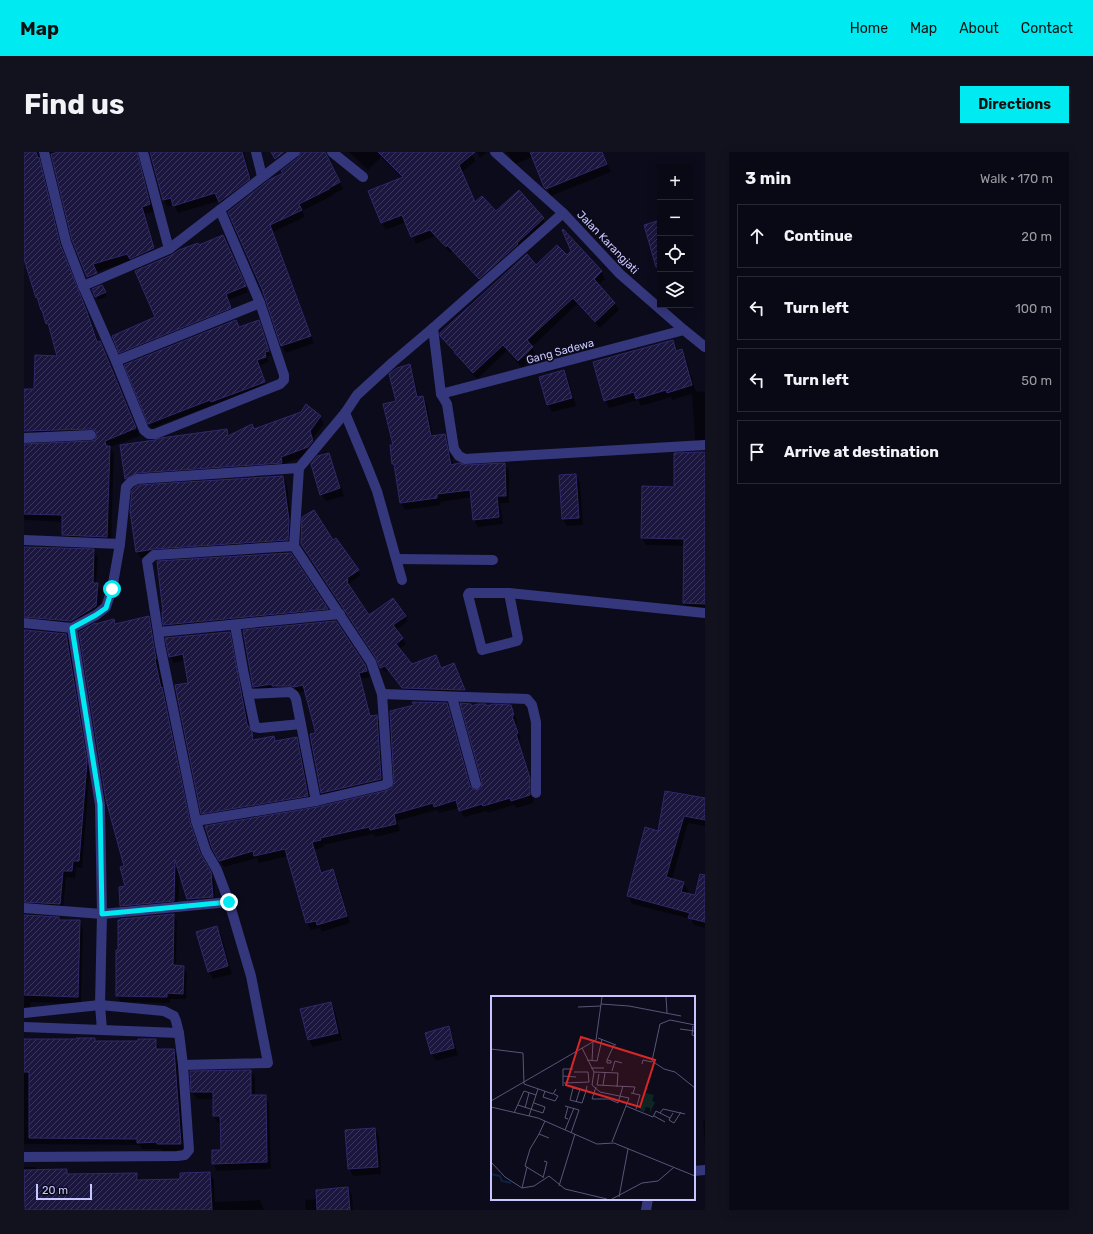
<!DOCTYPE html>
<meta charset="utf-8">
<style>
body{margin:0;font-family:Rubik,sans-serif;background:#12111e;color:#f1f3f6}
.controls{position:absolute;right:12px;top:12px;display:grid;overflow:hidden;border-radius:0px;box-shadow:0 2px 10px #0003}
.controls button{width:36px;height:36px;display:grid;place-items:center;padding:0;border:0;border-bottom:1px solid #292934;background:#090815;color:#f1f3f6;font:20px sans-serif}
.scale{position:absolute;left:12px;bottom:10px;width:56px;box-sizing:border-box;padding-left:4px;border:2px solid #c8c6ff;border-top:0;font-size:11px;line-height:14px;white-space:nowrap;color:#c8c6ff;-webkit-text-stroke:3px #0c0b1c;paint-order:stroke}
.stop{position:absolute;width:12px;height:12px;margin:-9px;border:3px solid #00ebf1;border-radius:50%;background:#fff}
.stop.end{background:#00ebf1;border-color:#fff;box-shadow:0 1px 4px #0008}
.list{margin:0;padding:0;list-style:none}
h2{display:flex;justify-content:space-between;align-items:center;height:52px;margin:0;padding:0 16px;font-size:17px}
h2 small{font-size:13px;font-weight:400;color:#999aa0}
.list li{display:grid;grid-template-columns:26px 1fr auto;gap:12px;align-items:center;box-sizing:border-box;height:64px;margin:0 8px 8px;padding:0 8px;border:1px solid #292934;border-radius:0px}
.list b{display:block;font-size:15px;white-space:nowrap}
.list em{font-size:13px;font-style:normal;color:#999aa0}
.icon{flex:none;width:22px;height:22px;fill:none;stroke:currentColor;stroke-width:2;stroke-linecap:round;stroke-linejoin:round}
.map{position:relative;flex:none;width:681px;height:1058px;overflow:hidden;border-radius:0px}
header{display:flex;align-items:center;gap:24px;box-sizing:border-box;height:56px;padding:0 20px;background:#00ebf1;color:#111}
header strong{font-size:19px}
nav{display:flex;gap:22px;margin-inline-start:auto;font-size:14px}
.intro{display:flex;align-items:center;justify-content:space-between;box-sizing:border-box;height:96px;padding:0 24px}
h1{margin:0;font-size:28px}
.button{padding:10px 18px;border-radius:0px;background:#00ebf1;color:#111;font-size:14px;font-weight:700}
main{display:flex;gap:24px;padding:0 24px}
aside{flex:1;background:#090815;border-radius:0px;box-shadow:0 2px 10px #0003}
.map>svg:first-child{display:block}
</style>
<header>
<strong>Map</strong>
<nav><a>Home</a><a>Map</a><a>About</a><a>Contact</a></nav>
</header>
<div class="intro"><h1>Find us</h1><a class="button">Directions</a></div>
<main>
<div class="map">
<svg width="681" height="1058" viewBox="0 0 681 1058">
<defs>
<pattern id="building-hatch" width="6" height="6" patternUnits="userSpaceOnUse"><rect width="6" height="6" fill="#1b163d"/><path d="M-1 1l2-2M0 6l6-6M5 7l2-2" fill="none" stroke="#3b365a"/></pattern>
</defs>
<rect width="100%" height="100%" fill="#0c0b1c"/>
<g fill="#0007">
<polygon points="0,0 220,0 229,34 200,57 195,49 154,61 150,53 144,55 140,48 126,1 119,2 116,10 130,59 121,62 133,104 108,109 72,120 76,128 68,132 64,125 49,88 28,2 23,1 17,10 40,101 67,168 74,191 76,190 80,198 116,284 86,295 90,302 87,392 43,390 39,383 39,370 0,368 0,322 68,290 74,286 72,284 13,286 9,279 12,205 34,205 27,179 23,171 12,145 0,102"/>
<polygon points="248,0 273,0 256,14"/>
<polygon points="300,0 319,37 308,43 308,44 278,59 281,65 249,80 290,191 262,201 258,194 239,137 205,60 260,22"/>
<polygon points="325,0 446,0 452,9 438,20 451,51 472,61 495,40 519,67 523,74 459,133 428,99 426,101 411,84 392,92 382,70 362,78 358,71 379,26 357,5 344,18"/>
<polygon points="453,0 463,0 456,6"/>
<polygon points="482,0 579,0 587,20 527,44 521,35 509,5 491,12"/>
<polygon points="199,84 224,140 205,148 210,162 100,206 96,200 132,165 174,94"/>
<polygon points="543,105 577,119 581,127 574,133 590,151 595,158 576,176 553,152 508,195 512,203 498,216 483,199 453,227 436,208 417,183 512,114"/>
<polygon points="80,137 83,144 74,148 69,138"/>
<polygon points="234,169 247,204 243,205 245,210 235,214 243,235 190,255 189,253 128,276 125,271 215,176"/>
<polygon points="649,189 654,199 658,198 662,206 672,240 681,239 681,294 675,294 671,287 668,242 648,248 647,245 617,254 614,248 585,256 581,249"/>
<polygon points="385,214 389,221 395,245 399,245 403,252 409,285 421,284 425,291 429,313 441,314 480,312 485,319 485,351 476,351 479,372 454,375 450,368 448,345 416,350 417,353 381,358 377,351 371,315 369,312 370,293 373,250"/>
<polygon points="539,219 544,226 552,254 528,260 524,253 516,225"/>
<polygon points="296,265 300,272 289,286 293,296 288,301 260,312 261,317 117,327 106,333 102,326 98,293 202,278 206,284 230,278"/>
<polygon points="681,301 681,459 664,458 660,451 661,394 622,393 618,386 651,336"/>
<polygon points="304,302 308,309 320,344 302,349 297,342"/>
<polygon points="552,323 556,331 559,373 543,374 539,367 536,324"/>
<polygon points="259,325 263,331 268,376 267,394 134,403 117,406 113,400"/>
<polygon points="309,390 337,423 325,432 327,434 325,435 345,464 381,464 384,469 372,478 382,492 375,497 388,514 411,504 418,517 430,512 443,543 381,541 364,519 360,520 354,508 281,398"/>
<polygon points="0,395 70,398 74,405 72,432 77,439 76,461 51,476 0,472"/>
<polygon points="266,402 306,463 144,479 140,473"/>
<polygon points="124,465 129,472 136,515 134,515 142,544 169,679 180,710 190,729 192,752 168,754 164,747 156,719 154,756 101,761 97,753 102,735 90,468 92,473"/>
<polygon points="0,479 42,483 46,490 66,617 58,716 52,715 51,726 42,725 39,758 0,758"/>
<polygon points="220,479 340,513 346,525 337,527 347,565 352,564 356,570 360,633 301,647 298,641 287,583 292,582 292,578 282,539 274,541 234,541 230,535"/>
<polygon points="205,481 209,487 227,580 231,588 249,585 252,590 272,586 276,592 287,650 182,668 178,661 165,532 161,508 150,511 146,504"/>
<polygon points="422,552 426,559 448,638 455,639 459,634 447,555 486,554 491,561 493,571 492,571 497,588 495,589 509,634 510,651 492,656 490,653 464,661 462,659 440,665 435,656 415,661 413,658 373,669 376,679 351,685 349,682 299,693 300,695 291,698 298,721 309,718 313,725 326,771 298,780 296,776 287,778 283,771 264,704 235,711 233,706 200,715 189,696 293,656 368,638"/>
<polygon points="681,647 681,674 664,671 648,728 659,731 664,738 663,742 681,747 681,776 670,773 667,767 608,752 604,744 635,681"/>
<polygon points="150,763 153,769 152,815 159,815 163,821 162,847 146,847 146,851 96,850 93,844"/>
<polygon points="0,764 34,766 36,769 55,769 59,776 57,852 7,850 6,859 0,859"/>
<polygon points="192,775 197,782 208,822 189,827 185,820 173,781"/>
<polygon points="307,851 311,859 318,888 289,895 284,887"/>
<polygon points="424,876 428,883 434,903 412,909 408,902"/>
<polygon points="70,887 72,890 132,888 136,898 150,898 154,905 161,999 138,999 137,997 118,997 115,993 0,992 0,1007 0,888"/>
<polygon points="227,919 231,926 231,944 241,944 245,951 247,1017 193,1019 189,1012 198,999 198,971 194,971 190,964 190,947 173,947 168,940"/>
<polygon points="679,968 681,968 681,997"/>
<polygon points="351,977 355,984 357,1022 329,1024 325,1017"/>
<polygon points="0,1015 12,1015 14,1018 42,1018 45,1023 113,1022 117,1029 157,1028 186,1021 190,1028 191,1050 236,1048 240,1058 0,1058"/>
<polygon points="324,1036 328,1043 329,1058 282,1058 281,1048 293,1047"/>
</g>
<g fill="url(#building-hatch)" stroke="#30286a">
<polygon points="0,0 12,0 14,6 15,5 36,92 63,160 73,190 76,189 112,276 81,289 82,294 86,294 83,385 38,383 38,363 0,362 0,292 67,289 71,288 73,283 72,279 67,277 0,279 0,237 10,237 11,203 33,204 24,171 22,172 18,158 17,158 13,145 12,146 0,107"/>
<polygon points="34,0 113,0 126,52 118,55 130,96 106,107 103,102 69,112 73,121 63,125 48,88 27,2"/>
<polygon points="126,0 218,0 226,27 195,50 191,41 149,54 147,46 139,48"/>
<polygon points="247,0 260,0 251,7"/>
<polygon points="277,0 301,0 316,30 305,36 305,37 275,52 278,58 246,73 287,184 257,194 238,137 204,60 245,28 259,21 257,19 275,5"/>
<polygon points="354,0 451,0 435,13 451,50 458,44 472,59 495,38 520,66 493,91 494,92 455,127 423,93 422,95 406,78 387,85 378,63 357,71 344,39 379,25"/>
<polygon points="506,0 578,0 583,12 522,37 520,35"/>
<polygon points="636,68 636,115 632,115 620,73"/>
<polygon points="539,77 578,119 570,127 591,151 571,170 549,146 503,188 509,195 494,209 479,193 449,221 430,200 431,200 416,184 416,181 503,102 512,113 533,93 543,103 547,99 538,78"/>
<polygon points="199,83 222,134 202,142 207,156 95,201 88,184 131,165 111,119 148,103 155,98 174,91 175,93"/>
<polygon points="78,133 82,140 71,145 68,137"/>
<polygon points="212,168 215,175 235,168 245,199 241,200 242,205 233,208 241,230 187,250 186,248 124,272 100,213"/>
<polygon points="649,188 652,199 658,197 668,233 643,241 642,238 612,247 610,240 580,249 569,210"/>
<polygon points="386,212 393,245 399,244 407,284 421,282 427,313 435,311 441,313 481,311 482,344 473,344 475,365 449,368 446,338 413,342 413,346 376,351 370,312 368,312 366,293 369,293 359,252 372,249 365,222 373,216"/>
<polygon points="540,218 548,246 523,253 515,225"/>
<polygon points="282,252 297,264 286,279 289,289 284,295 257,305 258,311 113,321 101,327 96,293 131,288 137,286 203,277 204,284 228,272 230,277 277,260"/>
<polygon points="681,300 681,452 659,451 660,387 617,386 618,334 650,335 650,301"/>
<polygon points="305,301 316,336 296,343 287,312 293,304"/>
<polygon points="552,322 555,366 538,367 535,323"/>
<polygon points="259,324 265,368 264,388 130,397 112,400 106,359 108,338 111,335 115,333"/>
<polygon points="290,358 309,388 312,386 335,418 323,426 324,429 323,430 345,463 369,446 382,464 369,473 379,486 372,492 388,512 412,503 417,516 430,511 441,538 378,536 361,514 356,516 352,506 277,392 278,365"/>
<polygon points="0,395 70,397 69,431 74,431 72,454 47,469 0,465"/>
<polygon points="267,401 304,457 139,473 138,460 139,460 133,409"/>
<polygon points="125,464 132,507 131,508 137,536 138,535 166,670 176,701 187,720 189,745 163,747 151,708 150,749 96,754 95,735 101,734 96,715 100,714 82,648 55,480 71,471 71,472 90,467 91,472"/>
<polygon points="312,469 341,513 343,519 335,521 346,564 353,563 357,627 297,641 286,582 291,581 291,578 279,533 270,535 266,534 248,534 248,532 229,535 219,478"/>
<polygon points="0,478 42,482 63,610 55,709 49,709 48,719 39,719 36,752 0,750"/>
<polygon points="206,480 223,572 228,580 229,588 250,584 251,589 273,585 284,644 177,662 151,533 164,531 159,502 145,505 141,486"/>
<polygon points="388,550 423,551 446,634 451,638 457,636 458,630 436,551 447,552 447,554 454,552 462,552 463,554 469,552 487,553 490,563 488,564 494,581 492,582 506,626 506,643 487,649 486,646 459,654 458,652 435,659 432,648 410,655 409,651 370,662 372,672 346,678 345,675 296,686 297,688 288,690 297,721 309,717 323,764 293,773 292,769 282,771 261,697 230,704 229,699 195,709 188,696 181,674 293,655 361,639 367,637 370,631 366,559 390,553"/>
<polygon points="641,639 681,646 681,668 660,664 642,725 660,730 657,740 671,743 676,722 681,723 681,770 664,766 666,761 603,744 621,675 634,679"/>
<polygon points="150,762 149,813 160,814 159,842 143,841 143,845 92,844 92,798 94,798 94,768 97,768 97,767"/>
<polygon points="0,763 35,765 35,768 56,768 54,845 0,843"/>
<polygon points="193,774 204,814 184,820 172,780"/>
<polygon points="307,850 314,881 284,888 276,857"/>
<polygon points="425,874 430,896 407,902 401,881"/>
<polygon points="52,886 71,886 71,889 114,889 114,887 132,887 132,897 150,897 157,992 133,992 133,990 113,991 113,987 5,986 5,920 0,920 0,887 52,887"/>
<polygon points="227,918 227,943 242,943 243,1010 188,1012 188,998 197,998 196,964 189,964 189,940 167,940 166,919"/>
<polygon points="351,976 354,1015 324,1017 321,978"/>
<polygon points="43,1017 43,1022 113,1021 113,1028 156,1027 156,1021 186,1020 188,1058 1,1058 0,1018"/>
<polygon points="324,1035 326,1058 293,1058 292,1038"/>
</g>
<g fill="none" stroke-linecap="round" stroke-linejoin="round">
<g stroke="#35377c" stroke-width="10">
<polyline points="20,0 42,90 59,134 92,209 120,278 125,282 131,282 256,232 260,228 260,223 236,151 196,58"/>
<polyline points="119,0 145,97"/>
<polyline points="232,0 238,24"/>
<polyline points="308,0 339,25"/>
<polyline points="471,0 539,61 596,122 660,178 681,195"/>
<polyline points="59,134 145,97 271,0"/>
<polyline points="409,176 417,242 423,252 430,297 435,304 441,307 681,293"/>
<polyline points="92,209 236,151"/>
<polyline points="417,242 660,178"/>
<polyline points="321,261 343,314 353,339 378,428"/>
<polyline points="0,286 67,283"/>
<polyline points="0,388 96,392"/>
<polyline points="373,407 469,408"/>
<polyline points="485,441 494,487 493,489 458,498 444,443 445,441 485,441 681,461"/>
<polyline points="0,471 48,476"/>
<polyline points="211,473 219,518 231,575 236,576 277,572"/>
<polyline points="135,480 316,462"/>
<polyline points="224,542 266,540 270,543 272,547 292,649"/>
<polyline points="358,542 503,547 508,553 512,570 512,641"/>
<polyline points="428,545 452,632"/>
<polyline points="172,669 292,649 360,633 364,631 358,542 347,510 270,394 275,316"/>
<polyline points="0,756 78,762 205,750"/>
<polyline points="0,861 76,853 140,859 150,864 152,869 155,881 159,913 165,998 161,1003 153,1004 0,1005"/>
<polyline points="0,875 78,878 76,853 78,762 76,653 48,476 72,463 82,455 88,437 96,392 102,335 107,330 113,327 275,316 321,261 333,243 369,210 409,176 539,61"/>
<polyline points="78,878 155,881"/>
<polyline points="159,913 244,911 227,824 205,750 193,718 182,699 172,669 136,493 123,409 130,403 270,394"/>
<polyline points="670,1019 681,1018"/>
<polyline points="622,1058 624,1047"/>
</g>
</g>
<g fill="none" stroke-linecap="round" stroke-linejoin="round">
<polyline stroke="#00ebf1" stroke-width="5" points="88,437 82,456 72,463 48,476 76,652 78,762 205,750"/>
</g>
<g text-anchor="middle" stroke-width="3.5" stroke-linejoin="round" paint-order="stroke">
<g font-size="11" fill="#c8c6ff" stroke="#0c0b1c">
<text transform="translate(584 90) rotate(46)" y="4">Jalan Karangjati</text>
<text transform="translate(536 199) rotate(-15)" y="4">Gang Sadewa</text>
</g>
</g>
<g transform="translate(467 844)">
<rect width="204" height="204" fill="#0c0b1c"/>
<path d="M 155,97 L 163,99 L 161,105 L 164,106 L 159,117 L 159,112 L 155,111 L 153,116 L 149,114 Z" fill="#0e2623"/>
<path fill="none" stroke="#0a2340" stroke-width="2" d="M 0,178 L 9,180 L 11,185 L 20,187"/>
<path fill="none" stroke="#575677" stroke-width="1" d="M 175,1 L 176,17M 110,8 L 138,10 L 190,20M 87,11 L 110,10M 204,29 L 179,24 L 169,28 L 161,65 L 173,73 L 184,76 L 204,92M 202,30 L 201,39 L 204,40M 189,33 L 204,35M 107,42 L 125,49M 91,52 L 103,76 L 101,89 L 109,96 L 138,102 L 135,110 L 162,121 L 165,115 L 179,122M 0,53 L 32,57 L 33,88 L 62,98 L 65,93M 96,64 L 106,65 L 111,43M 116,64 L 120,65 L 120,67 L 116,67 L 116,64 L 123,49M 101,65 L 102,46M 151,68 L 152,64 L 161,66M 100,72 L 113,72M 121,75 L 124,65 L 131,67M 103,76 L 127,77 L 126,91M 108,78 L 106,89 L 144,91 L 142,97M 72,80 L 85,81M 73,87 L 98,86 L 97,76 L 83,76M 112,89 L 114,77M 72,90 L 72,73 L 82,73M 105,91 L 101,103 L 118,103 L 127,107 L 132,90M 54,95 L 52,101 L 64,105 L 67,100 L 63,98M 95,95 L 82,92 L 79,104 L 91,107 L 95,95 L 96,90M 140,97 L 149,99 L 145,113M 0,105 L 105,44 L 111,1M 85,106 L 89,93M 27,109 L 52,117 L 54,111 L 43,107M 74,110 L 88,114 L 80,137M 0,111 L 47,122 L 106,148 L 123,147 L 204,180M 34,112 L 38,97M 23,117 L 33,95 L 45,99M 169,117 L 172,113 L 194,118M 182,117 L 178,124 L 183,127 L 190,116M 38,120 L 47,93M 163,120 L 174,126M 77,123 L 74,122 L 77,111M 54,125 L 48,138 L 58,142M 74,134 L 83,112M 48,138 L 39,153 L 34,170 L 52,181M 121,146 L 135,110M 0,166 L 14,181 L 31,192 L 43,190 L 58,180 L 74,193 L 116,203M 52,182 L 56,166 L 53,165M 68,190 L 84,138M 31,192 L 36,171M 128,201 L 137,153M 121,203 L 151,187 L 167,185 L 182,172"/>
<path fill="#d62828" fill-opacity="0.15" stroke="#d62828" stroke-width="2" d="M 90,41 L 164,64 L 149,111 L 75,89 Z"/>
<rect width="204" height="204" fill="none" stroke="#c8c6ff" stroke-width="2"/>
</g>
</svg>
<div class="controls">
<button>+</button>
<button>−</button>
<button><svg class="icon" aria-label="locate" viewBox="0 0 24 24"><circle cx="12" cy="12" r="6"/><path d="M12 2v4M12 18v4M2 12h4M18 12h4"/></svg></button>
<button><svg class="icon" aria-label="layers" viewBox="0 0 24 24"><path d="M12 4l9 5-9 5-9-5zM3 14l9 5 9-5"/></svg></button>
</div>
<div class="scale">20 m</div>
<div class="stop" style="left:88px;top:437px"></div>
<div class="stop end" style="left:205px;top:750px"></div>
</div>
<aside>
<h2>3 min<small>Walk · 170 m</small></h2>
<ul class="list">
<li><svg class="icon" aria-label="ahead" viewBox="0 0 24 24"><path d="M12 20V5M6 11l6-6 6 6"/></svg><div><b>Continue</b></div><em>20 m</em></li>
<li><svg class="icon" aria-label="left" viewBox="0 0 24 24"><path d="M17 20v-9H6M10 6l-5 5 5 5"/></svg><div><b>Turn left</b></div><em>100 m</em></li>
<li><svg class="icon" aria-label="left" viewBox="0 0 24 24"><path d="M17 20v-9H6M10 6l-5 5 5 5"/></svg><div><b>Turn left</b></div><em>50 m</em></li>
<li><svg class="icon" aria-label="arrive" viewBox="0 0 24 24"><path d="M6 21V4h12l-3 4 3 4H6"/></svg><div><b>Arrive at destination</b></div></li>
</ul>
</aside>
</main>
